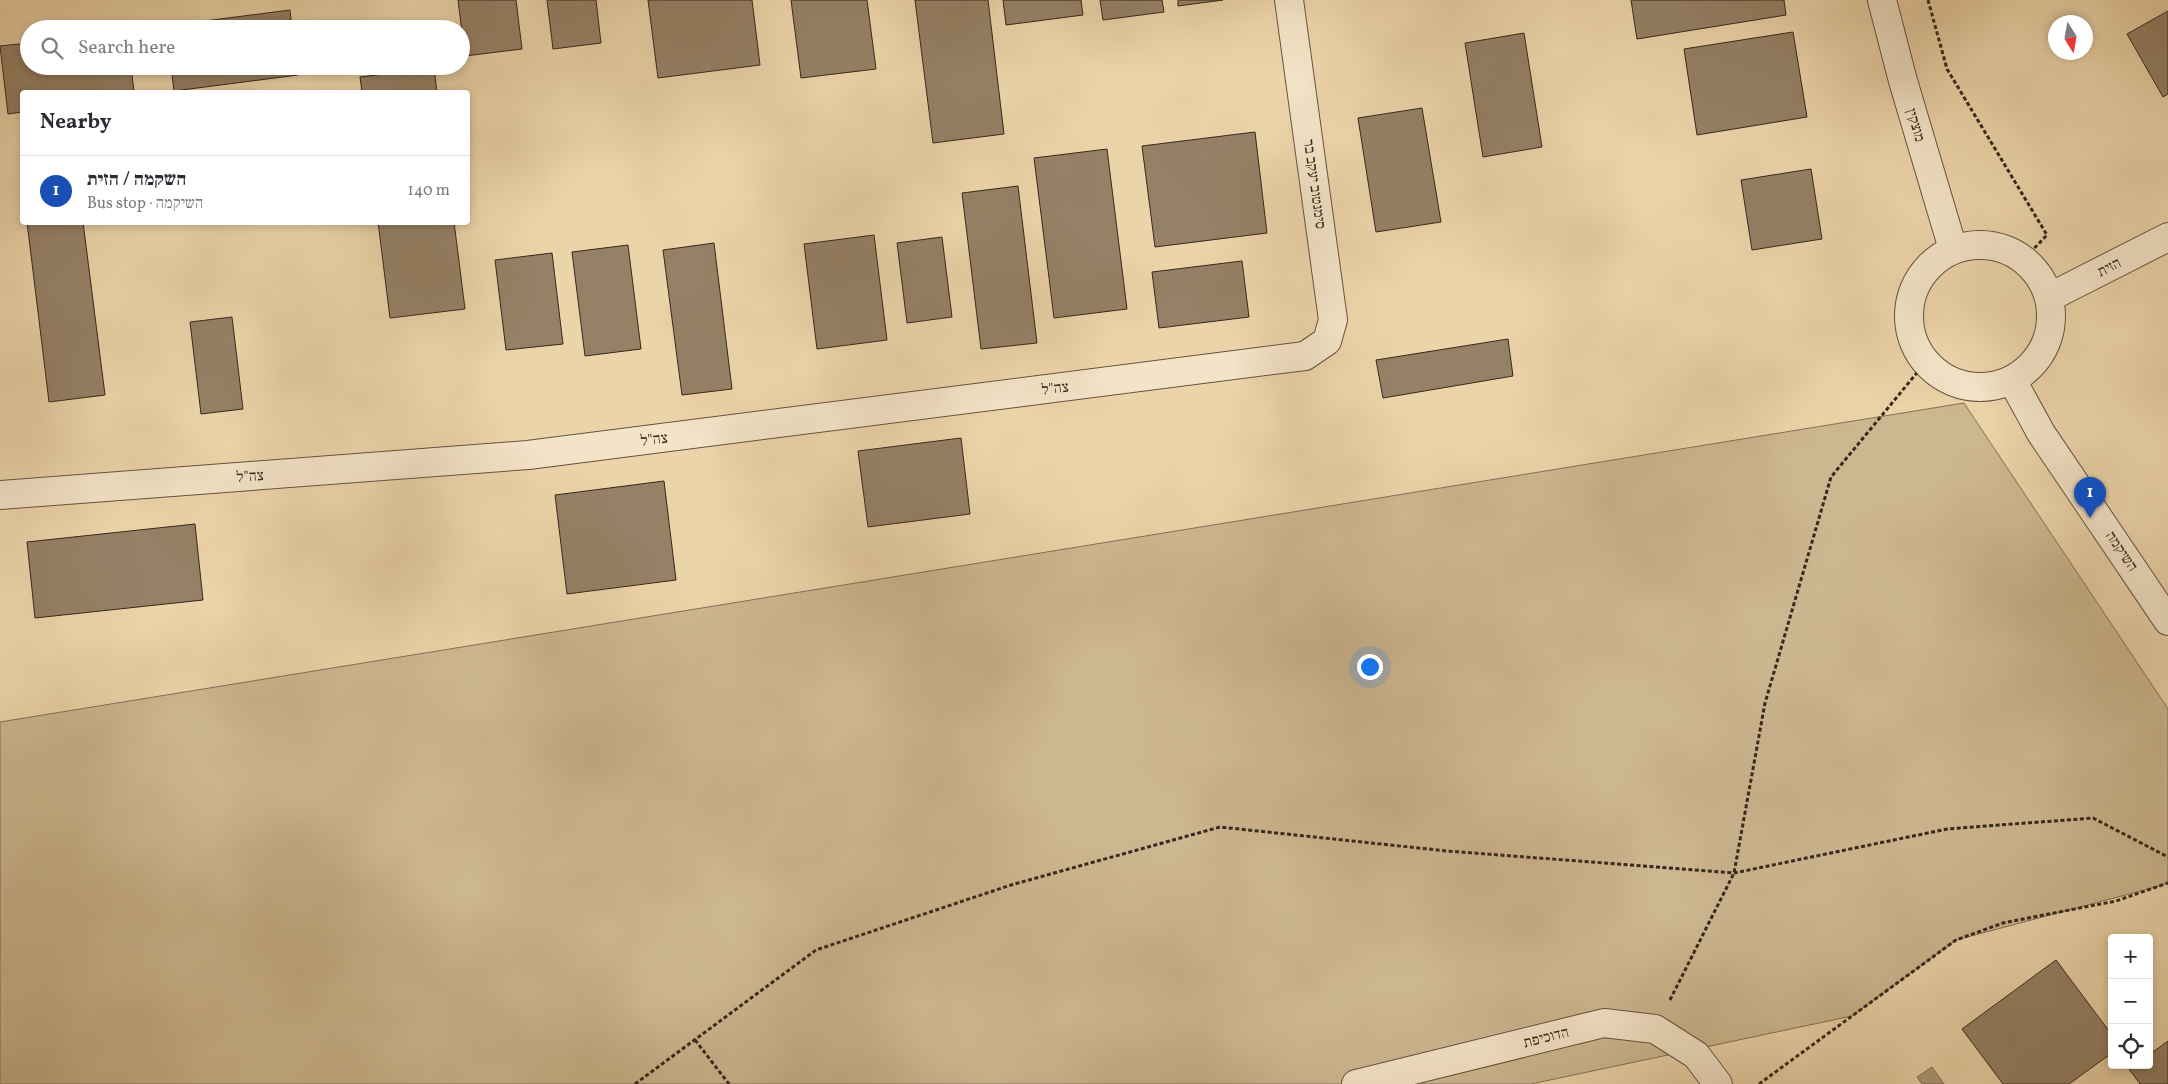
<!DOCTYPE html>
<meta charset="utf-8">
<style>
body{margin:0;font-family:Vollkorn,"Frank Ruhl Libre",serif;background:#f2f2f3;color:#2b2b33}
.controls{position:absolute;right:15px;bottom:15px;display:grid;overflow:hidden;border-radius:5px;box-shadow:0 2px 8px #0003}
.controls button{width:45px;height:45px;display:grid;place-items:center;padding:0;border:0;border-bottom:1px solid #e1e1e2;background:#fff;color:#2b2b33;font:25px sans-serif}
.compass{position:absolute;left:2048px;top:15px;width:45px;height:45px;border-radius:50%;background:#fff;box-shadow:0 2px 8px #0003;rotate:169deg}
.you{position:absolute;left:1369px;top:666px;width:18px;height:18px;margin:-12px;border:4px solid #fff;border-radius:50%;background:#1a73e8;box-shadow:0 0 0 8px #1a73e833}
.badge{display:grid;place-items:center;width:32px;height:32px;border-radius:50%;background:#8f2418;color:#fff;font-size:16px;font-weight:700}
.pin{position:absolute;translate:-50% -41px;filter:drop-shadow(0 1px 2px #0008)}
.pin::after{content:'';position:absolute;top:26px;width:18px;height:15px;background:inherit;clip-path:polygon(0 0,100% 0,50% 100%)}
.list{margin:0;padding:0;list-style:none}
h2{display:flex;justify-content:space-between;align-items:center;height:65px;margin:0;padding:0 20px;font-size:21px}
h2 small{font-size:16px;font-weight:400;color:#7c7c81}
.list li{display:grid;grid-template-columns:32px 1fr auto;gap:15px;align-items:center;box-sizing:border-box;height:70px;padding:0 20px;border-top:1px solid #e1e1e2}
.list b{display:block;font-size:19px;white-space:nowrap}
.list p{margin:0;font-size:16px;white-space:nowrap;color:#7c7c81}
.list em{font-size:16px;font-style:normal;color:#7c7c81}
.icon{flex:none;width:28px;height:28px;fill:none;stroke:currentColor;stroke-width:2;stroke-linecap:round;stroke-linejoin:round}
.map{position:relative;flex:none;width:2168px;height:1084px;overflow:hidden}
.search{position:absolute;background:#fff;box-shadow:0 2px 8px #0003;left:20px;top:20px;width:450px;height:55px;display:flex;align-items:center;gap:12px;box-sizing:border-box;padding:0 18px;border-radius:28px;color:#7c7c81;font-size:19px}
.panel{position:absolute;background:#fff;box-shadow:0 2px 8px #0003;left:20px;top:90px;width:450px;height:135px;border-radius:5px}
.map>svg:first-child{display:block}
</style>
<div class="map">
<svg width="2168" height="1084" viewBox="0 0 2168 1084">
<rect width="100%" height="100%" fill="#ecd4a9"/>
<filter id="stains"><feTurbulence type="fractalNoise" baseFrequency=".004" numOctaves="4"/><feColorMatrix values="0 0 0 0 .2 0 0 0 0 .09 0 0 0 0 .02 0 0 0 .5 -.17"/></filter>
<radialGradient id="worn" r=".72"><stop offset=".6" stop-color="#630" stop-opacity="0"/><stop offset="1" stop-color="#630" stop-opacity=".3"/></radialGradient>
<polygon fill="#cdb791" stroke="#827057" points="1964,403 2168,709 2168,881 2163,885 1956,940 1852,1016 1531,1084 0,1084 0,722"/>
<polygon fill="#ae9a79" stroke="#7e6c54" points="1932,1067 1944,1084 1922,1084 1917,1077"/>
<g fill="#958166" stroke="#36281d">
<polygon points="458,0 516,0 522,49 465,56"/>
<polygon points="547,0 596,0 601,43 553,49"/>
<polygon points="648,0 752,0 760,65 658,78"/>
<polygon points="791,0 867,0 876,69 801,78"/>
<polygon points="915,0 988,0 1004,134 933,143"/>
<polygon points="1003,0 1081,0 1083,15 1006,25"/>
<polygon points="1100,0 1162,0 1164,12 1103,20"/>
<polygon points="1178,0 1223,0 1178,6"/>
<polygon points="1631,0 1784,0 1786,15 1637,39"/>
<polygon points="290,10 292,29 166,29 166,26"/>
<polygon points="2168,11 2168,94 2163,97 2127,34"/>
<polygon points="1793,32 1807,117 1697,135 1684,49"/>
<polygon points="1524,33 1542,147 1483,157 1465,43"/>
<polygon points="29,43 29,66 131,66 134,92 22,92 22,112 8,114 0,46"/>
<polygon points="171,66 297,66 298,75 174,91"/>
<polygon points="434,68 437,92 362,92 360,77"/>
<polygon points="1422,108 1441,222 1376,232 1358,118"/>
<polygon points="1255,132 1267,233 1155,247 1142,146"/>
<polygon points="1107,149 1127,309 1054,318 1034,158"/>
<polygon points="1811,169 1822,239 1752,250 1741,180"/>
<polygon points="1018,186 1037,343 981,349 962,193"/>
<polygon points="27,222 83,222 105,395 49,402"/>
<polygon points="378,222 454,222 465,309 390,318"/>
<polygon points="874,235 887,340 817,349 804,244"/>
<polygon points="942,237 952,317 907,323 897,243"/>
<polygon points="714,243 732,389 682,395 663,250"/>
<polygon points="628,245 641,349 585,356 572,252"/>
<polygon points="552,253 563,344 506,350 495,260"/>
<polygon points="1242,261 1249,317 1159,328 1152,272"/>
<polygon points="232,317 243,409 201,414 190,322"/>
<polygon points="1508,339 1513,376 1383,398 1376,360"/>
<polygon points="961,438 970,514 868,527 858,451"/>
<polygon points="664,481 676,580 567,594 555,495"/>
<polygon points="195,524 203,600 35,618 27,542"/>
<polygon points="2056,960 2112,1035 2112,1053 2069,1084 2003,1084 1962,1029"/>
<polygon points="2168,1041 2168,1084 2140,1084 2129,1069 2135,1065 2149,1065 2149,1055"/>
</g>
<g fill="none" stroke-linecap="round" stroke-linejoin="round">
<g stroke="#645340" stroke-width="30">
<g id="minor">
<polyline points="1882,0 1903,81 1953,249"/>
<circle cx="1980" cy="316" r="71"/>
<polyline points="2050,297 2168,237"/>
<polyline points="2012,380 2041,433 2168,621"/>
<polyline points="0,495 528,455 1305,356 1327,341 1333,320 1289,0"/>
<polyline points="1356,1084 1604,1023 1655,1029 1696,1055 1718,1084"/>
</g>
</g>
<g stroke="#36281d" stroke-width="3" stroke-dasharray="4 2.5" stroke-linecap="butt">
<polyline points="1928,0 1947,69 2047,235 2023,260"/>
<polyline points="1670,1000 1734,873 1765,703 1831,477 1925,363"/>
<polyline points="695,1040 729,1084"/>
<polyline points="635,1084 816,950 1011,885 1220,827 1447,851 1734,873 1947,829 2093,818 2168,857"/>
<polyline points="1759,1084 1956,940 2003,923 2116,901 2168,883"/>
</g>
<use href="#minor" stroke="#f3e3c7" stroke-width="28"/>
</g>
<g text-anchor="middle" stroke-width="4" stroke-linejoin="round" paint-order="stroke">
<g font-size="15" fill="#36281d" stroke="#f3e3c7">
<text transform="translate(1916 125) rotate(73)" y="5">מוצקין</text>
<text transform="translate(1315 184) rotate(82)" y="5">סימנטוב יעקב בר</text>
<text transform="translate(2109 267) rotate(-27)" y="5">הזית</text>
<text transform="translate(1055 388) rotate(-7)" y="5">צה"ל</text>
<text transform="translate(654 439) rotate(-7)" y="5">צה"ל</text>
<text transform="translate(250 476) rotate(-4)" y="5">צה"ל</text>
<text transform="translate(2122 551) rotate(56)" y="5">השיקמה</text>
<text transform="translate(1546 1037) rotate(-14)" y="5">הדוכיפת</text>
</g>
</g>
<rect width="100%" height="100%" filter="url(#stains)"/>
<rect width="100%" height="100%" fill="url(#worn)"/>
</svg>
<div class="controls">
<button>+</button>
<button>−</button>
<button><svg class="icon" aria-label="locate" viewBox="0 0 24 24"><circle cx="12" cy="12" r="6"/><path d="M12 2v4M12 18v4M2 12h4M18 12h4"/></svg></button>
</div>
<svg class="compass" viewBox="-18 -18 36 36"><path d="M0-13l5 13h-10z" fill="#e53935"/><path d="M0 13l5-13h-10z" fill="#7c7c81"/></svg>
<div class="you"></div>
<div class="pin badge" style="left:2090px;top:518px;background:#1a4fb4">1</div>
<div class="search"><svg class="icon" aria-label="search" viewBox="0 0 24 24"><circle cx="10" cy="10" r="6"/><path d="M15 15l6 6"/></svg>Search here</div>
<section class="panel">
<h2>Nearby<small></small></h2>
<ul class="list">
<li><span class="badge" style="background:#1a4fb4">1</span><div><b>השקמה / הזית</b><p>Bus stop · השיקמה</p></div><em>140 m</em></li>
</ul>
</section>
</div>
